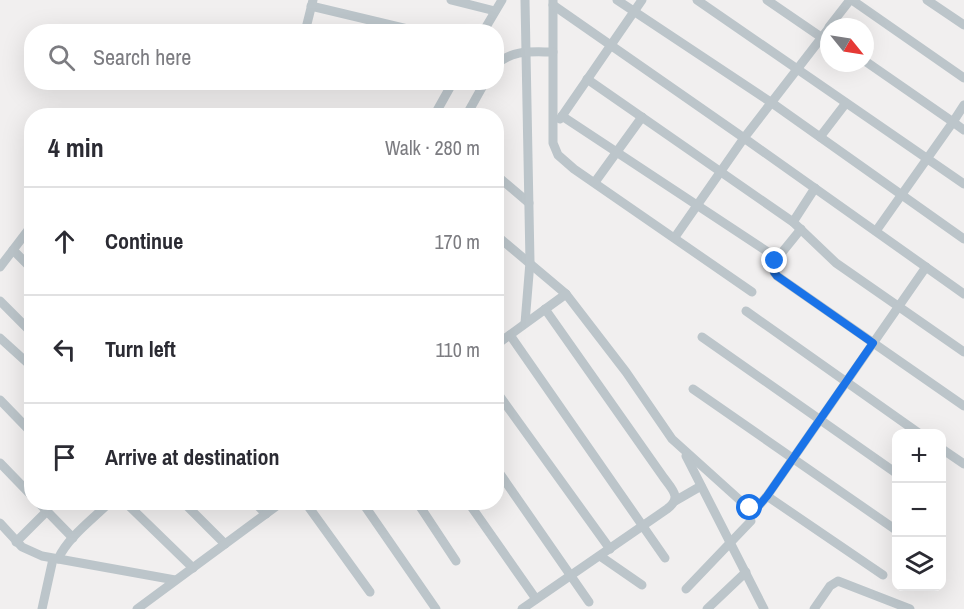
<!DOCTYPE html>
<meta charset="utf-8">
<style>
body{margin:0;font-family:"Archivo Narrow",sans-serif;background:#f2f2f3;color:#2b2b33}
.controls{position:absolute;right:18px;bottom:18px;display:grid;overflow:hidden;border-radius:12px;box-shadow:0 6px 24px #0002}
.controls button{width:54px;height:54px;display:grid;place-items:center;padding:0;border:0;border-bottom:2px solid #e1e1e2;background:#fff;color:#2b2b33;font:30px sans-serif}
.compass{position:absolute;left:820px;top:18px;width:54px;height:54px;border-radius:50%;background:#fff;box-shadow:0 6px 24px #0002;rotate:120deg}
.stop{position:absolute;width:18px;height:18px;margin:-14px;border:4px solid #1a73e8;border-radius:50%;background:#fff}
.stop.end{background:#1a73e8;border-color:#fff;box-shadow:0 2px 6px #0008}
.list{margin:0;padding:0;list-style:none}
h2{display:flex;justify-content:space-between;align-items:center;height:78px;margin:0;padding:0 24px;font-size:26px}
h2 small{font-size:20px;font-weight:400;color:#7c7c81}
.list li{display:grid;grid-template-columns:39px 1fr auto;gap:18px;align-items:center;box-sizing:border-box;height:108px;padding:0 24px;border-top:2px solid #e1e1e2}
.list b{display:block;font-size:22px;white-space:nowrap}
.list em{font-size:20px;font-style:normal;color:#7c7c81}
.icon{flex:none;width:33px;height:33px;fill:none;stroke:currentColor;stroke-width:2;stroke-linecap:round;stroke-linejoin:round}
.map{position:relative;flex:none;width:964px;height:609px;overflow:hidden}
.search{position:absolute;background:#fff;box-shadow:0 6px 24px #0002;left:24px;top:24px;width:480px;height:66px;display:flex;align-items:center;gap:15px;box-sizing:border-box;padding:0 21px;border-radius:24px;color:#7c7c81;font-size:22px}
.panel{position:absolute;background:#fff;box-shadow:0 6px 24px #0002;left:24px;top:108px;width:480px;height:402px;border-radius:24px}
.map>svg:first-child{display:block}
</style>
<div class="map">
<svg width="964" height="609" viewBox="0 0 964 609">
<rect width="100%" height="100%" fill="#f1efef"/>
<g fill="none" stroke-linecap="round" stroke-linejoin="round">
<g stroke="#bcc5ca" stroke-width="9">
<polyline points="451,0 495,11"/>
<polyline points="553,0 553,143 558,155 574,169 752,292"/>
<polyline points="617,0 772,103 964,239"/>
<polyline points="697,0 964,184"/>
<polyline points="767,0 821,37"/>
<polyline points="852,0 964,78"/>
<polyline points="927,0 964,25"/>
<polyline points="553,5 744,138 675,237"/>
<polyline points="311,6 420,32"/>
<polyline points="829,27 850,0"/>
<polyline points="829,28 744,138 964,294"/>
<polyline points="305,32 313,0"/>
<polyline points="483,32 502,0"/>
<polyline points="865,61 953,122 876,231"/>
<path d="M 496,65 C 512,49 533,52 553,52"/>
<polyline points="587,79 793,222 836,263 964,352"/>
<polyline points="964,105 953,122 964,130"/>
<polyline points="434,116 453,82"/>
<polyline points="466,116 485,82"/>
<polyline points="562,116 777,258"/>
<polyline points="560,119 642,0"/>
<polyline points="820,137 846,103"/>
<polyline points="496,175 529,203"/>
<polyline points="595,182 642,117"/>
<polyline points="793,222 815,188"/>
<polyline points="801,229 775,261 774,272 777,276 964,406"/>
<polyline points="496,235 566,294"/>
<polyline points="13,250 32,269"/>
<polyline points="0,267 32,225"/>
<polyline points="0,301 32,333"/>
<polyline points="746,311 920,434"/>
<polyline points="525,323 530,262 525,0"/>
<polyline points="510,335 665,558"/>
<polyline points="702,337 896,473"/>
<polyline points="0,338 32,367"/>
<polyline points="496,345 566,294 626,372 672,439 743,503 756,509 767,496 926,267"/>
<polyline points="693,389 896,530"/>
<polyline points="496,391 610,549"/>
<polyline points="0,400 32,433"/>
<polyline points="942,449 964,464"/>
<polyline points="686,456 764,609"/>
<polyline points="0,463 32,496"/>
<polyline points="496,468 589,602"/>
<polyline points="767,496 883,575"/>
<polyline points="675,501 701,486"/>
<polyline points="38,502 73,538"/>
<polyline points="125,502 193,568"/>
<polyline points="183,502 225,544"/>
<polyline points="254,502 266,514"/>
<polyline points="305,502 370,592"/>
<polyline points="362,502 436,609"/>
<polyline points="417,502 456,561"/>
<polyline points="468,502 536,599"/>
<polyline points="0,523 22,547 42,556 175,580"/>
<polyline points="16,542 47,511"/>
<polyline points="600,556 642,585"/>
<path d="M 58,559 C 68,537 93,519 110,502"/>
<polyline points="686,589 751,521"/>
<polyline points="42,609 53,559"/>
<polyline points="137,609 282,502"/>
<path d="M 522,609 L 667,509 C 682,498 673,490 664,478 L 545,309"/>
<polyline points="707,609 746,572"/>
<polyline points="814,609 830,586 838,581 910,609"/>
</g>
</g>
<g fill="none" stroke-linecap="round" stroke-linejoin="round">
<polyline stroke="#1a73e8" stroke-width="8" points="750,508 756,509 767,496 873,343 777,276 774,272 775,261"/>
</g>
</svg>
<div class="controls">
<button>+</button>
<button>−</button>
<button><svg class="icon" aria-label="layers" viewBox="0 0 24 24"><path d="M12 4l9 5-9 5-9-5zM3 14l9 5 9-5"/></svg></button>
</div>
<svg class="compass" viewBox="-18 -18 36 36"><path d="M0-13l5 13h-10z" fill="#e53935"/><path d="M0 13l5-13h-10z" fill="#7c7c81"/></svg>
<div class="stop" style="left:750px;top:508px"></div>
<div class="stop end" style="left:775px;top:261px"></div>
<div class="search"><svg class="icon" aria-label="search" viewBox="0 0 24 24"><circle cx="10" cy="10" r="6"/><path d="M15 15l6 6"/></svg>Search here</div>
<section class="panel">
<h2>4 min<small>Walk · 280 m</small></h2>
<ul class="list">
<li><svg class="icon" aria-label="ahead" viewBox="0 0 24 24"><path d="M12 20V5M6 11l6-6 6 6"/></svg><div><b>Continue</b></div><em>170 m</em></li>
<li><svg class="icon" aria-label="left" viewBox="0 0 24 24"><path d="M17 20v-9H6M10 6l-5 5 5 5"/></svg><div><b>Turn left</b></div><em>110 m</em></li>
<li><svg class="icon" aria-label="arrive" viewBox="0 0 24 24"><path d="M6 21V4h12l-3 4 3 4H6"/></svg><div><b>Arrive at destination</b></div></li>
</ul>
</section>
</div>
